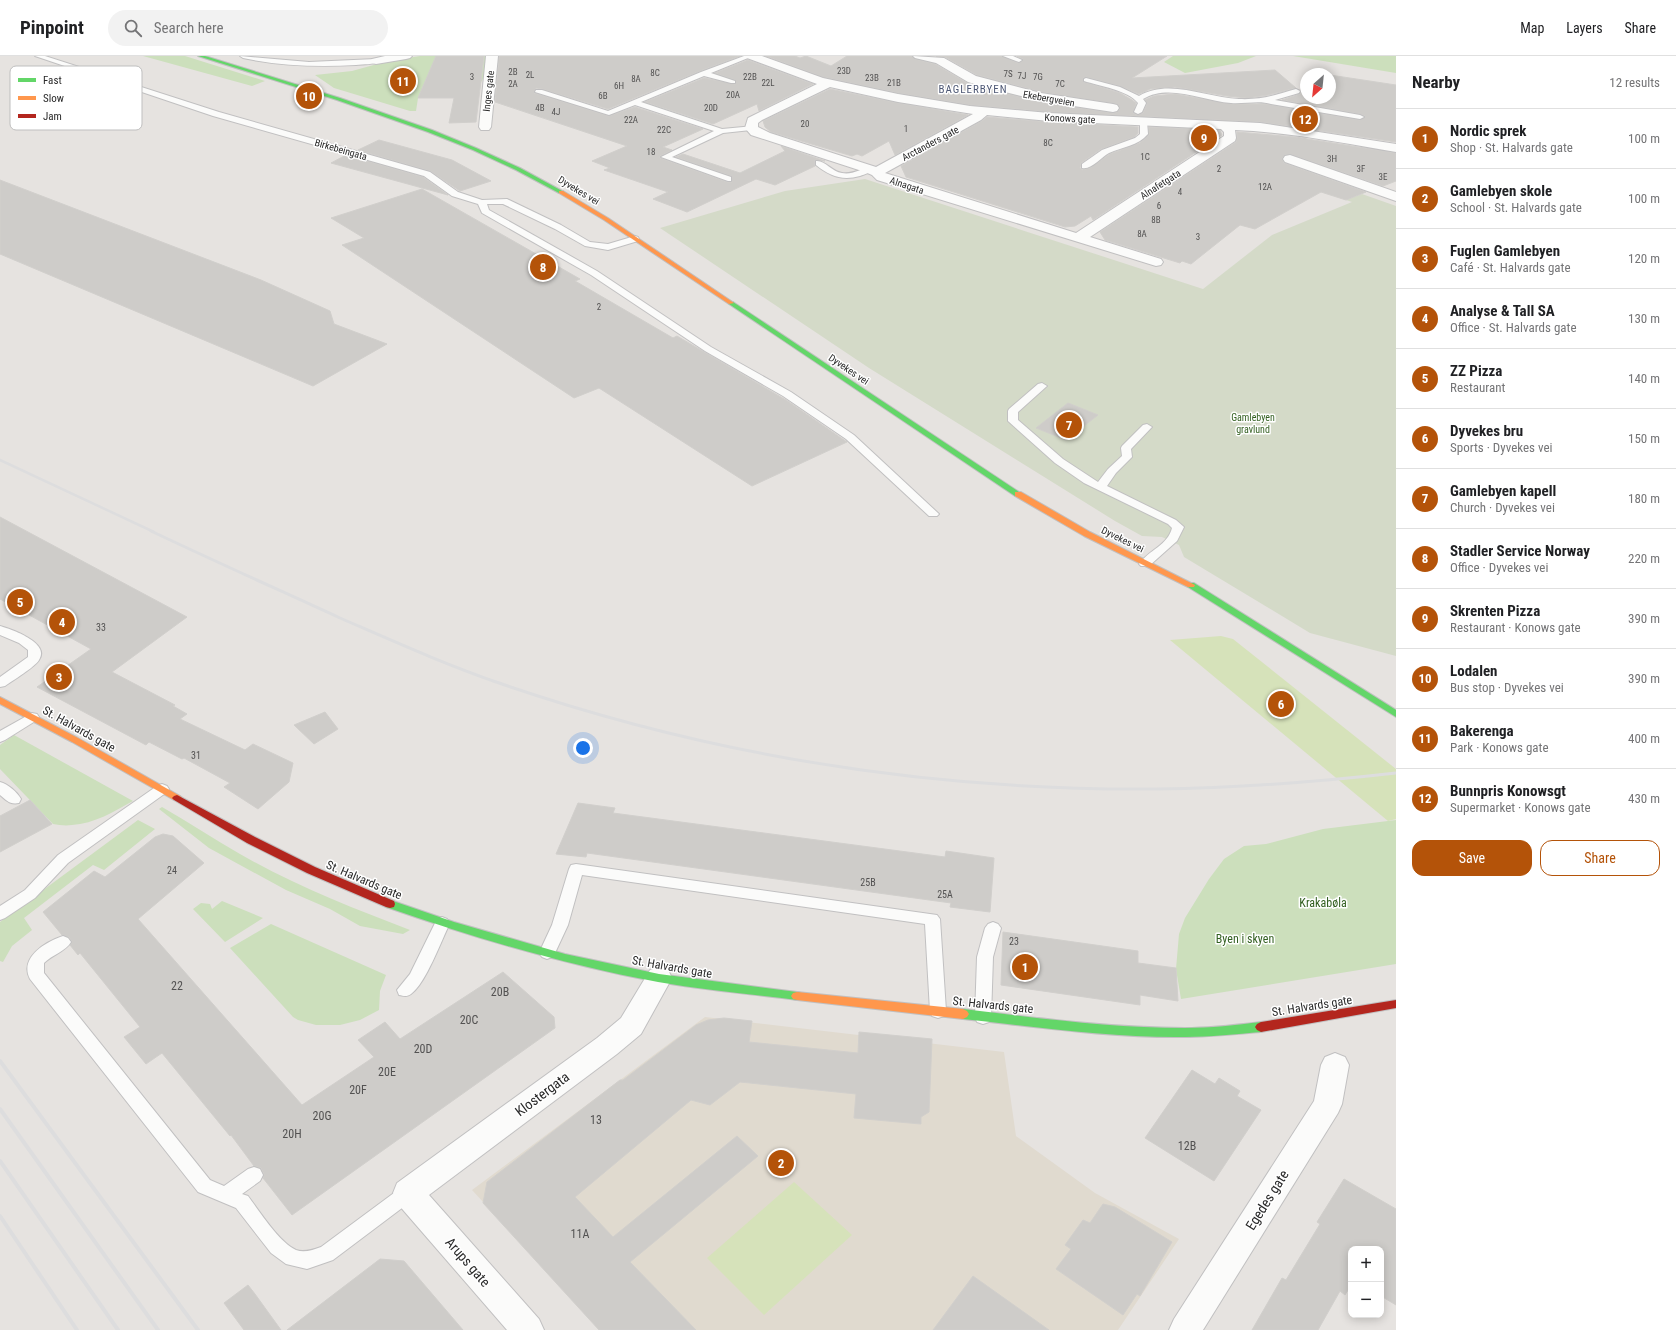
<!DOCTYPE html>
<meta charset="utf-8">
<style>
body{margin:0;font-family:"Roboto Condensed",sans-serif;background:#f2f2f2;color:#202124}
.controls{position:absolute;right:12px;bottom:12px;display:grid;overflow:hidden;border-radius:8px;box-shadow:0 2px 10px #0003}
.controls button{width:36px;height:36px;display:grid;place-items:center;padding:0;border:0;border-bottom:1px solid #e0e0e0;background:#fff;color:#202124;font:20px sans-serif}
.compass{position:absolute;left:1300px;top:12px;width:36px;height:36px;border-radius:50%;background:#fff;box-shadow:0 2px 10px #0003;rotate:207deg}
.you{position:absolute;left:583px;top:692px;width:14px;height:14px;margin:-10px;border:3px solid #fff;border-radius:50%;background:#1a73e8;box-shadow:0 0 0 6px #1a73e833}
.badge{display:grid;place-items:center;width:26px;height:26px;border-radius:50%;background:#b45309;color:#fff;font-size:13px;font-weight:700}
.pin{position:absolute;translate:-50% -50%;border:2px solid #fff;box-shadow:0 1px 4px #0006}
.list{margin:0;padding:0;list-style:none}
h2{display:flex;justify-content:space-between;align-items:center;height:52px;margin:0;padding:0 16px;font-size:17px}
h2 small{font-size:13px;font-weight:400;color:#757577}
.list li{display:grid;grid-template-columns:26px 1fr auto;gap:12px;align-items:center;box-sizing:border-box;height:60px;padding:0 16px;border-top:1px solid #e0e0e0}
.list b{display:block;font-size:15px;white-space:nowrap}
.list p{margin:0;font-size:13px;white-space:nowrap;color:#757577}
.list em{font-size:13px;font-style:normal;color:#757577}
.actions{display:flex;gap:8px;padding:12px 16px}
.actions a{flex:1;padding:9px 0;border:1px solid #b45309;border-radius:12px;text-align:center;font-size:14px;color:#b45309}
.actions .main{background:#b45309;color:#fff}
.icon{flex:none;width:22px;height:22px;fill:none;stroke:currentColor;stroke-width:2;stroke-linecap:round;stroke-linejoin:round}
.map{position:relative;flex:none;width:1396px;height:1274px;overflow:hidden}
header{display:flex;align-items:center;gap:24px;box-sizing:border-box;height:56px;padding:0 20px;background:#fff;border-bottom:1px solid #e0e0e0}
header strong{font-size:19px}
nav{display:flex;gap:22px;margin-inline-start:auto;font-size:14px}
.search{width:280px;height:36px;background:#f2f2f2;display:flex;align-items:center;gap:10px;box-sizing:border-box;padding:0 14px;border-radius:22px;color:#757577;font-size:15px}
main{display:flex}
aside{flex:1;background:#fff}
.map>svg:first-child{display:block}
</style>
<header>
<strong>Pinpoint</strong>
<div class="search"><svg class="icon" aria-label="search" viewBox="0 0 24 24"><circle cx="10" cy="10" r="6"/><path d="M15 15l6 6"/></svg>Search here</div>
<nav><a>Map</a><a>Layers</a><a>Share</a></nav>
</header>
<main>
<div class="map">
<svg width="1396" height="1274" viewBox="0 0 1396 1274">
<rect width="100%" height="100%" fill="#e6e3e0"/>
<polygon fill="#e0dacf" points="705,961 1004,996 1016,1080 1095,1137 1179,1183 1118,1274 602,1274 472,1134"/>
<g fill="#ccdfbc">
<polygon points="143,0 185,0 265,25 252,30"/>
<polygon points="420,0 487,0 484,21 480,28 418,42 416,55 410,55 334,32 315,19 352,15 388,5"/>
<polygon points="1173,0 1256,0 1238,7 1185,17 1164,6"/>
<polygon points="1293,0 1396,0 1396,17"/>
<path d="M 14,679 L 133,745 C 115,755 94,768 72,769 C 65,770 59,769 53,768 L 0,713 L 0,689 Z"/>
<path d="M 162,751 C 188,766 214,783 240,798 C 294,829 352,852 410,874 L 403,878 L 360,870 L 330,853 L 286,834 L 209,792 L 159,753 Z"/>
<polygon points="138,764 155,773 104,814 93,809 24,862 32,874 12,890 3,906 0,905 0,866"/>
<polygon points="1396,764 1396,908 1181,943 1176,913 1179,878 1185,862 1209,823 1224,803 1244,790 1266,788 1323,773"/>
<polygon points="222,845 263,862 225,886 193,853 201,847 210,848 212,853"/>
<polygon points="271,868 386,919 380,935 379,954 360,964 340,969 316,969 298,964 293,961 230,892"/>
</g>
<polygon fill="#d4dac8" points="865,123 1203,233 1272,179 1352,146 1346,144 1362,138 1396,150 1396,600 1310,577 1184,501 1179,489 1162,481 1142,480 1115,465 869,312 660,172 785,135"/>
<g fill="#d6e2ba">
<polygon points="1221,580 1233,583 1396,713 1396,763 1388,765 1170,584"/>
<polygon points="794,1126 852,1179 764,1259 707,1202"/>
</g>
<g fill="#ceccc9" stroke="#d1cfcc">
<polygon points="436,0 484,0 476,66 449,67 454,42 418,42"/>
<polygon points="499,0 740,0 700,15 608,53 542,33 536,32 534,37 609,60 635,51 703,73 663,91 672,94 660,100 660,102 727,126 732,126 731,120 676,101 683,98 740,117 785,95 781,90 825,105 815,104 815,110 775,129 756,123 687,156 653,143 668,136 604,114 610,112 592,105 627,90 495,46"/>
<polygon points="766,0 795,0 800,2 806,0 831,10 847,0 912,0 915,3 935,8 967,27 985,32 1041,46 1113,57 1117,56 1120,53 1117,48 1041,36 977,19 945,1 936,0 1002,0 1018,7 1023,3 1017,0 1167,0 1132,22 1275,14 1296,32 1268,39 1247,42 1227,40 1175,31 1150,33 1139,38 1120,30 1086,21 1083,22 1084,26 1120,37 1132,44 1136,47 1133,57 1137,59 1143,57 1147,48 1145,44 1154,40 1175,38 1231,48 1266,48 1360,64 1365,60 1360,58 1282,44 1300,38 1300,34 1306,21 1306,42 1330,42 1330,19 1396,29 1396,86 1260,66 1049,56 970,49 898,37 823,21"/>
<polygon points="748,4 813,28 759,55 757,48 713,68 645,46 704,22 735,28 736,27 735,24 715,17"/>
<polygon points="830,33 898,47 968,59 895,99 889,85 862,100 857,98 852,100 771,76 765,71 763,65"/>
<polygon points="987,61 1049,66 1138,71 1138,77 1134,81 1101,93 1081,107 1080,112 1082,114 1090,112 1110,98 1140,87 1149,79 1149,71 1220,74 1222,79 1093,164 1091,160 1075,170 1065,171 906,121 901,110 982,65"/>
<polygon points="1237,76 1295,81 1396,97 1396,125 1383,130 1290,98 1285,99 1282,102 1284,107 1366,136 1346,144 1321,136 1255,173 1240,169 1191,208 1182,205 1180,207 1105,184 1100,176 1236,86 1237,82"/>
<polygon points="379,84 452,104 491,125 460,135 430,115 358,94"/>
<polygon points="346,99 423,121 448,139 331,107"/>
<polygon points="0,124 261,224 330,255 334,268 387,288 313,330 0,198"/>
<polygon points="422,133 580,223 575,225 673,282 677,280 786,344 847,386 752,430 599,332 574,342 342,189 364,182 331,162"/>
<polygon points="1068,347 1098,359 1066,384 1036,372"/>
<polygon points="0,461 187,561 112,616 175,649 173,650 187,658 180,663 245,694 253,688 293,707 289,726 258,753 224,731 230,727 184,702 182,703 149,686 146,689 37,631 91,593 0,543"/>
<polygon points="325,656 338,673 314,688 294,669"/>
<polygon points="30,744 52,768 0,796 0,760"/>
<polygon points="578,747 615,752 613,757 945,801 946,795 994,802 990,856 950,851 951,847 587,797 586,801 556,798"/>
<polygon points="163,778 173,780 204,807 138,863 302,1049 374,1001 358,984 385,966 400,983 503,916 554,961 555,972 292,1159 263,1122 264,1118 261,1112 254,1110 231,1079 230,1080 162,997 146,1008 124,981 140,971 80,897 78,899 70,889 72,886 69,881 62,879 43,856 94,815 105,821 155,781"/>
<polygon points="1003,876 1138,895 1138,907 1176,912 1178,945 1140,939 1140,949 1001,929"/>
<polygon points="724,962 752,965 749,986 858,997 859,976 932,983 929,1056 921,1061 921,1068 854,1062 856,1038 740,1026 710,1049 691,1044 575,1141 613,1181 737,1080 758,1100 630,1206 696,1274 599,1274 483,1147 487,1126 620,1024 623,1024 696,969 708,964"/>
<polygon points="1192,1014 1215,1028 1219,1022 1240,1035 1237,1040 1261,1054 1214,1125 1145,1082"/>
<polygon points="1344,1123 1396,1153 1396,1249 1381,1240 1381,1193 1351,1193 1351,1229 1345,1239 1340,1235 1318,1274 1252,1274 1282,1222 1286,1224 1320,1168 1317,1166"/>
<polygon points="1103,1148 1115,1151 1172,1186 1140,1240 1137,1238 1123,1259 1056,1213 1071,1193 1065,1189 1083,1164 1090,1167"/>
<polygon points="380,1203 404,1205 463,1274 287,1274"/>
<polygon points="973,1220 1049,1274 933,1274"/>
<polygon points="248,1229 255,1238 281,1274 244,1274 224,1247"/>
</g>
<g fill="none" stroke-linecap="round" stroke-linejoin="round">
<g stroke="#c1c0c1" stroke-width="2">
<g id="lane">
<polygon points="35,0 45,0 219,56 430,116 458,136 482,144 507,143 561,169 590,186 608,188 635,180 638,181 639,183 638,185 608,194 585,190 555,173 503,148 487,148 489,154 597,215 711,291 791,336 854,379 939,458 937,460 929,460 846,383 783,340 705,295 591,219 482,157 478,148 452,140 424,120 213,60"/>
<path d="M 240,0 L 309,6 L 376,3 L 379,5 C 374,9 363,8 356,9 C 318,11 281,10 243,2 Z"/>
<polygon points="744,0 753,0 711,17 735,25 735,27 731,27 704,20 641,46 722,73 754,70 754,74 751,74 723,77 672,101 731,121 731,125 728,125 661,101 714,75 635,49 609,59 535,36 536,34 542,34 608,55 701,16"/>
<polygon points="1003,0 1013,0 1022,4 1019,6"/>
<path d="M 1086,22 L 1120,31 L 1139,40 C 1169,22 1207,42 1239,43 C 1262,44 1275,39 1296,33 L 1300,35 L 1299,37 L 1275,44 L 1360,59 L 1364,61 L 1360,63 L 1271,48 C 1260,44 1244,48 1231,47 C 1203,45 1169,27 1143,43 L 1146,47 L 1142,56 L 1138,58 L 1134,56 L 1138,47 C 1128,34 1099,30 1084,25 L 1084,23 Z"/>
<path d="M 1140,63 L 1143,63 L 1147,65 L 1148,78 C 1138,90 1122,91 1109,97 C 1101,101 1092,114 1082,112 L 1082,108 L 1102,94 L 1135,82 L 1140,78 Z"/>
<path d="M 816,105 C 825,104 832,116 842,117 C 852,119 861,113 870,111 L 874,113 C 870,117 865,118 860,120 C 842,125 830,120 816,109 Z"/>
<path d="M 1042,327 L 1047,330 L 1018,356 L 1018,364 L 1063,403 L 1098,426 L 1108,413 L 1122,400 L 1121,392 L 1122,390 L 1143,369 L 1147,368 L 1152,371 L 1131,393 L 1132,401 L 1116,417 L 1107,430 L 1176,464 L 1184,471 L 1177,485 L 1149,510 L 1141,510 L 1139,508 C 1149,494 1168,489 1172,472 L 1168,468 L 1084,427 L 1055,407 L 1008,365 L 1008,355 L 1009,353 L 1038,328 Z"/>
<path d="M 0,570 C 11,573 51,587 39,604 C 35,611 12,625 5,630 L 0,631 L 0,621 L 28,601 L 28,594 L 19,587 L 0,579 Z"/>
<polygon points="32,657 37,658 39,661 37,664 5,684 0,686 0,675"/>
<path d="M 0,726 C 8,728 17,736 21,743 L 19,747 C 10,749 6,744 0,739 Z"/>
<polygon points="162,728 167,730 169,733 167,736 68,807 35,842 5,862 0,864 0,850 25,834 58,799 157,730"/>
<polygon points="576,808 937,859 940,863 946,955 944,960 938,962 932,960 930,955 925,868 582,819 568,869 555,897 552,901 547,903 542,901 539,897 552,869 569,813 571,809"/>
<path d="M 442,861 L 447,863 L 450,867 C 441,885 426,927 411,938 C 407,941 404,940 399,939 L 397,934 L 410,918 L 437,863 Z"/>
<polygon points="993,866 998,868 1001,872 993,901 991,961 989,966 983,968 977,966 975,961 977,901 985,872 988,868"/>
<path d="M 63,880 L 68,882 L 71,886 C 66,895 52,899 44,907 L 44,917 L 210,1124 L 224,1130 L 248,1113 L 254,1111 L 260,1113 L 263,1119 L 260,1125 L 242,1138 L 248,1140 C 260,1156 279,1186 296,1194 C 304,1197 313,1194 321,1191 L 402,1131 L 408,1129 L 414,1131 L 417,1137 L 414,1143 L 333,1204 L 307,1213 L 286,1208 L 271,1197 L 236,1152 L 198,1136 L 30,923 C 19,902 45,886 63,880 Z"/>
</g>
</g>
<g stroke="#c1c0c1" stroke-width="2">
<g id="street">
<polygon points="385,0 412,0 410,2 406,3 376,8 372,7 370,5 372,3"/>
<polygon points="486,0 498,0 491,71 489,74 481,74 479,71"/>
<path d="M 745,0 L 762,0 L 823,22 L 898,38 L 970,50 L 1049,57 L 1260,67 L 1396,88 L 1396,96 C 1342,87 1289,76 1235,74 L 1236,82 L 1235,85 L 1090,181 L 1161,203 L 1163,206 L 1161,209 L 1156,210 L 877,124 L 872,119 L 865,116 L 751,79 L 745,72 L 748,62 L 817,28 L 747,2 ZM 830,31 L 898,46 L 973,58 L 876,111 L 770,77 L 758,71 L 758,67 L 762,64 ZM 987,59 L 1049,65 L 1221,73 L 1224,76 L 1224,80 L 1076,177 L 885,117 L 981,64 Z"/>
<polygon points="913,0 944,2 976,20 1041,37 1113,48 1117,49 1119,52 1117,55 1113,56 1041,45 985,31 968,26 936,7 915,2"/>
<polygon points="1290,99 1396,136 1396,145 1285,106 1283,103 1285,100"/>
<polygon points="659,911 668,914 672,922 641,978 617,998 429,1139 539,1263 544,1274 507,1274 397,1147 393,1137 397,1127 597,982 621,962 650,914"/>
<polygon points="1335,997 1345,1001 1349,1009 1342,1048 1338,1057 1203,1274 1169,1274 1174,1263 1314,1045 1321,1009 1325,1001"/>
</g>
</g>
<g stroke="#c1c0c1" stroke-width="2">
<g id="fast">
<polygon points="198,0 205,0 340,42 432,74 476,92 520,112 564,136 559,137 516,114 473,94 428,76 337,44"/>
<polygon points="729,246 733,246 1022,438 1018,440 1015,440 729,248"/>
<polygon points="1188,527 1194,527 1396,654 1396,661 1188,531 1187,529"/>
<path d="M 390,844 L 454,866 L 565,898 L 659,918 L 797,936 L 801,937 L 803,940 L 801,943 L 797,944 C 751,938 704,934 658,926 C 566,909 475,882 386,851 L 385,848 L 386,845 Z"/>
<path d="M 963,953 C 1037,962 1111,972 1185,972 C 1210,972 1236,969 1261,966 L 1265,968 L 1267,971 L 1265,974 L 1261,976 C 1236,978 1210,981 1185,981 C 1111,982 1037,971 963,963 L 959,961 L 957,958 L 959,955 Z"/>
</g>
</g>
<g stroke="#c1c0c1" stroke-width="2">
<g id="slow">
<polygon points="559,135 563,135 608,162 734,247 729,248 604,164 559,137"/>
<polygon points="1015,436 1021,436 1090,476 1195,529 1194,531 1188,531 1084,480 1015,440"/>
<polygon points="0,641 78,682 180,740 182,742 180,744 174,744 72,686 0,648"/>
<polygon points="797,936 963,953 967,955 969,958 967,961 963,963 797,944 793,943 791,940 793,937"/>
</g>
</g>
<g stroke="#c1c0c1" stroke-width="2">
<g id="jam">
<polygon points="177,739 255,781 315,811 394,845 395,848 394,851 390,852 386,851 307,817 247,787 174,744 172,742 174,740"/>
<polygon points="1396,944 1396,952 1261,976 1257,974 1255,971 1257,968 1261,966"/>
</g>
</g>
<use href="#lane" fill="#fbfbfa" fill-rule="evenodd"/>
<use href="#street" fill="#fbfbfa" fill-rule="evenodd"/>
<use href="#fast" fill="#63d668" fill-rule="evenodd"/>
<use href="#slow" fill="#ff974d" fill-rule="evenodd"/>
<use href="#jam" fill="#b3261e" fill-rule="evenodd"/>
<polyline stroke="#ddddde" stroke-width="2.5" points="0,404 154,476"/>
<path stroke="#ddddde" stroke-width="3" d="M 151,475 C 214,505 277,533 340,562 C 393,585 446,609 502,628 C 712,700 934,735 1157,733 C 1237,732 1317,726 1396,717"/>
<g stroke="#ddddde" stroke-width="4">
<polyline points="0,1005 198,1274"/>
<polyline points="0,1053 158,1274"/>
<polyline points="0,1105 118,1274"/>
<polyline points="0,1160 77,1274"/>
</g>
</g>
<g text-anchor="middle" stroke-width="3" stroke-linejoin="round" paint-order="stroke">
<g font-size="9" fill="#535252">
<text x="844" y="18">23D</text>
<text x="513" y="19">2B</text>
<text x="655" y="20">8C</text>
<text x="1008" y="21">7S</text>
<text x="530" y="22">2L</text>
<text x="1022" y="23">7J</text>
<text x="472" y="24">3</text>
<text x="750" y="24">22B</text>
<text x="1038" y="24">7G</text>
<text x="872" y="25">23B</text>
<text x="636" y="26">8A</text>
<text x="768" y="30">22L</text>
<text x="894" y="30">21B</text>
<text x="513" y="31">2A</text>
<text x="1060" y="31">7C</text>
<text x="619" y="33">6H</text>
<text x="733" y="42">20A</text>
<text x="603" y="43">6B</text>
<text x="540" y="55">4B</text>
<text x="711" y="55">20D</text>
<text x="556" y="59">4J</text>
<text x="631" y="67">22A</text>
<text x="805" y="71">20</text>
<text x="906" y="76">1</text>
<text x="664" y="77">22C</text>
<text x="1048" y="90">8C</text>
<text x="651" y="99">18</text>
<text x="1145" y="104">1C</text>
<text x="1332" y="106">3H</text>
<text x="1219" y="116">2</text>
<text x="1361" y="116">3F</text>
<text x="1383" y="124">3E</text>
<text x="1265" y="134">12A</text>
<text x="1180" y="139">4</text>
<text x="1159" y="153">6</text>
<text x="1156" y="167">8B</text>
<text x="1142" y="181">8A</text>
<text x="1198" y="184">3</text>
<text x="599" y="254">2</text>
</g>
<g font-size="10" fill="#292929" stroke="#fff">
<text transform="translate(488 35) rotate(-84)" y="4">Inges gate</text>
<text transform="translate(1049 42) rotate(10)" y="4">Ekebergveien</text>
<text transform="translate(1070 62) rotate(3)" y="4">Konows gate</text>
<text transform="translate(930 87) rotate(-28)" y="4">Arctanders gate</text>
<text transform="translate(341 93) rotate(16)" y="4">Birkebeingata</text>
<text transform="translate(1160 128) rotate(-33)" y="4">Alnafetgata</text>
<text transform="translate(907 129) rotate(18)" y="4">Alnagata</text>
<text transform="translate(579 134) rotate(31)" y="4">Dyvekes vei</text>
<text transform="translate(849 313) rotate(34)" y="4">Dyvekes vei</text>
<text transform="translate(1123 483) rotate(26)" y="4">Dyvekes vei</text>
</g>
<g font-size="10" fill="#325f20" stroke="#fff">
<text x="1253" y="365">Gamlebyen<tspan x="1253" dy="12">gravlund</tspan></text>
</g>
<g font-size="10" fill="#535252">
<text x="101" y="575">33</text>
<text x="196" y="703">31</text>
<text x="172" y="818">24</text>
<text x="868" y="830">25B</text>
<text x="945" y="842">25A</text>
<text x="1014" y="889">23</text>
</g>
<g font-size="11" letter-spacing="1" fill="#4e5875" stroke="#fff">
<text x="973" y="37">BAGLERBYEN</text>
</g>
<g font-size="12" fill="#292929" stroke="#fff">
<text transform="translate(79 673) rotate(29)" y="4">St. Halvards gate</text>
<text transform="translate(364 824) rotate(23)" y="4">St. Halvards gate</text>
<text transform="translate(672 911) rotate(10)" y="4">St. Halvards gate</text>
<text transform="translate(993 949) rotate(6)" y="4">St. Halvards gate</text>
<text transform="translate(1312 950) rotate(-9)" y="4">St. Halvards gate</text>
</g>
<g font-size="12" fill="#325f20" stroke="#fff">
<text x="1323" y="851">Krakabøla</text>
<text x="1245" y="887">Byen i skyen</text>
</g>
<g font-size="12" fill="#535252">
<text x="177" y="934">22</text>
<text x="500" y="940">20B</text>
<text x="469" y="968">20C</text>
<text x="423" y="997">20D</text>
<text x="387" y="1020">20E</text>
<text x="358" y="1038">20F</text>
<text x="322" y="1064">20G</text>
<text x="596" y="1068">13</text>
<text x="292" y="1082">20H</text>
<text x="1187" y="1094">12B</text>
<text x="580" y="1182">11A</text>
</g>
<g font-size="14" fill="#292929" stroke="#fff">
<text transform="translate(542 1038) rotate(-37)" y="5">Klostergata</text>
<text transform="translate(1267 1144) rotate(-58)" y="5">Egedes gate</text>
<text transform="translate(468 1206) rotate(49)" y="5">Arups gate</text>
</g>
</g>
<rect x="10" y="10" width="132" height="64" rx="6" fill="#fff" stroke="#bfbfbf" stroke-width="1"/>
<rect x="18" y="22" width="18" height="4" fill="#63d668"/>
<rect x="18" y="40" width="18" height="4" fill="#ff974d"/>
<rect x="18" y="58" width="18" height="4" fill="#b3261e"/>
<g font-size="11" fill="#292929">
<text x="43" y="28">Fast</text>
<text x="43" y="46">Slow</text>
<text x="43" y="64">Jam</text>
</g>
</svg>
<div class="controls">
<button>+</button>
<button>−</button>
</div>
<svg class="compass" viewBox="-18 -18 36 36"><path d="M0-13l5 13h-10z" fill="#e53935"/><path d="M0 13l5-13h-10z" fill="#757577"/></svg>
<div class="you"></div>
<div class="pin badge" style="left:1025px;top:911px">1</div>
<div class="pin badge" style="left:781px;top:1107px">2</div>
<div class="pin badge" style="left:59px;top:621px">3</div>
<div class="pin badge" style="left:62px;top:566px">4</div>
<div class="pin badge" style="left:20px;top:546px">5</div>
<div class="pin badge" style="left:1281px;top:648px">6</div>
<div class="pin badge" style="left:1069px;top:369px">7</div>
<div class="pin badge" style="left:543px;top:211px">8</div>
<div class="pin badge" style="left:1204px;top:82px">9</div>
<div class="pin badge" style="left:309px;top:40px">10</div>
<div class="pin badge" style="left:403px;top:25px">11</div>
<div class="pin badge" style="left:1305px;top:63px">12</div>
</div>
<aside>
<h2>Nearby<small>12 results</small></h2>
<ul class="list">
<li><span class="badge">1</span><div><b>Nordic sprek</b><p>Shop · St. Halvards gate</p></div><em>100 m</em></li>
<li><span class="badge">2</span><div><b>Gamlebyen skole</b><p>School · St. Halvards gate</p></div><em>100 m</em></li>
<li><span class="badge">3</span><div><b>Fuglen Gamlebyen</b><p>Café · St. Halvards gate</p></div><em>120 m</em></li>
<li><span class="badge">4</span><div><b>Analyse &amp; Tall SA</b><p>Office · St. Halvards gate</p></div><em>130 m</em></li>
<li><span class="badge">5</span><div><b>ZZ Pizza</b><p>Restaurant</p></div><em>140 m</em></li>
<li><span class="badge">6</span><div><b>Dyvekes bru</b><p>Sports · Dyvekes vei</p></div><em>150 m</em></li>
<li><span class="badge">7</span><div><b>Gamlebyen kapell</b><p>Church · Dyvekes vei</p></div><em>180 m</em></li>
<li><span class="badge">8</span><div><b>Stadler Service Norway</b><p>Office · Dyvekes vei</p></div><em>220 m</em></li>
<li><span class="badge">9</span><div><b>Skrenten Pizza</b><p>Restaurant · Konows gate</p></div><em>390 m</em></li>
<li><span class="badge">10</span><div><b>Lodalen</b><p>Bus stop · Dyvekes vei</p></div><em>390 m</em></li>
<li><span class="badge">11</span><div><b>Bakerenga</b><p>Park · Konows gate</p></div><em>400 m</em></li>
<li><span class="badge">12</span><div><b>Bunnpris Konowsgt</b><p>Supermarket · Konows gate</p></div><em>430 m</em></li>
</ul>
<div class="actions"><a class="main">Save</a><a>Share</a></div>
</aside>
</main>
